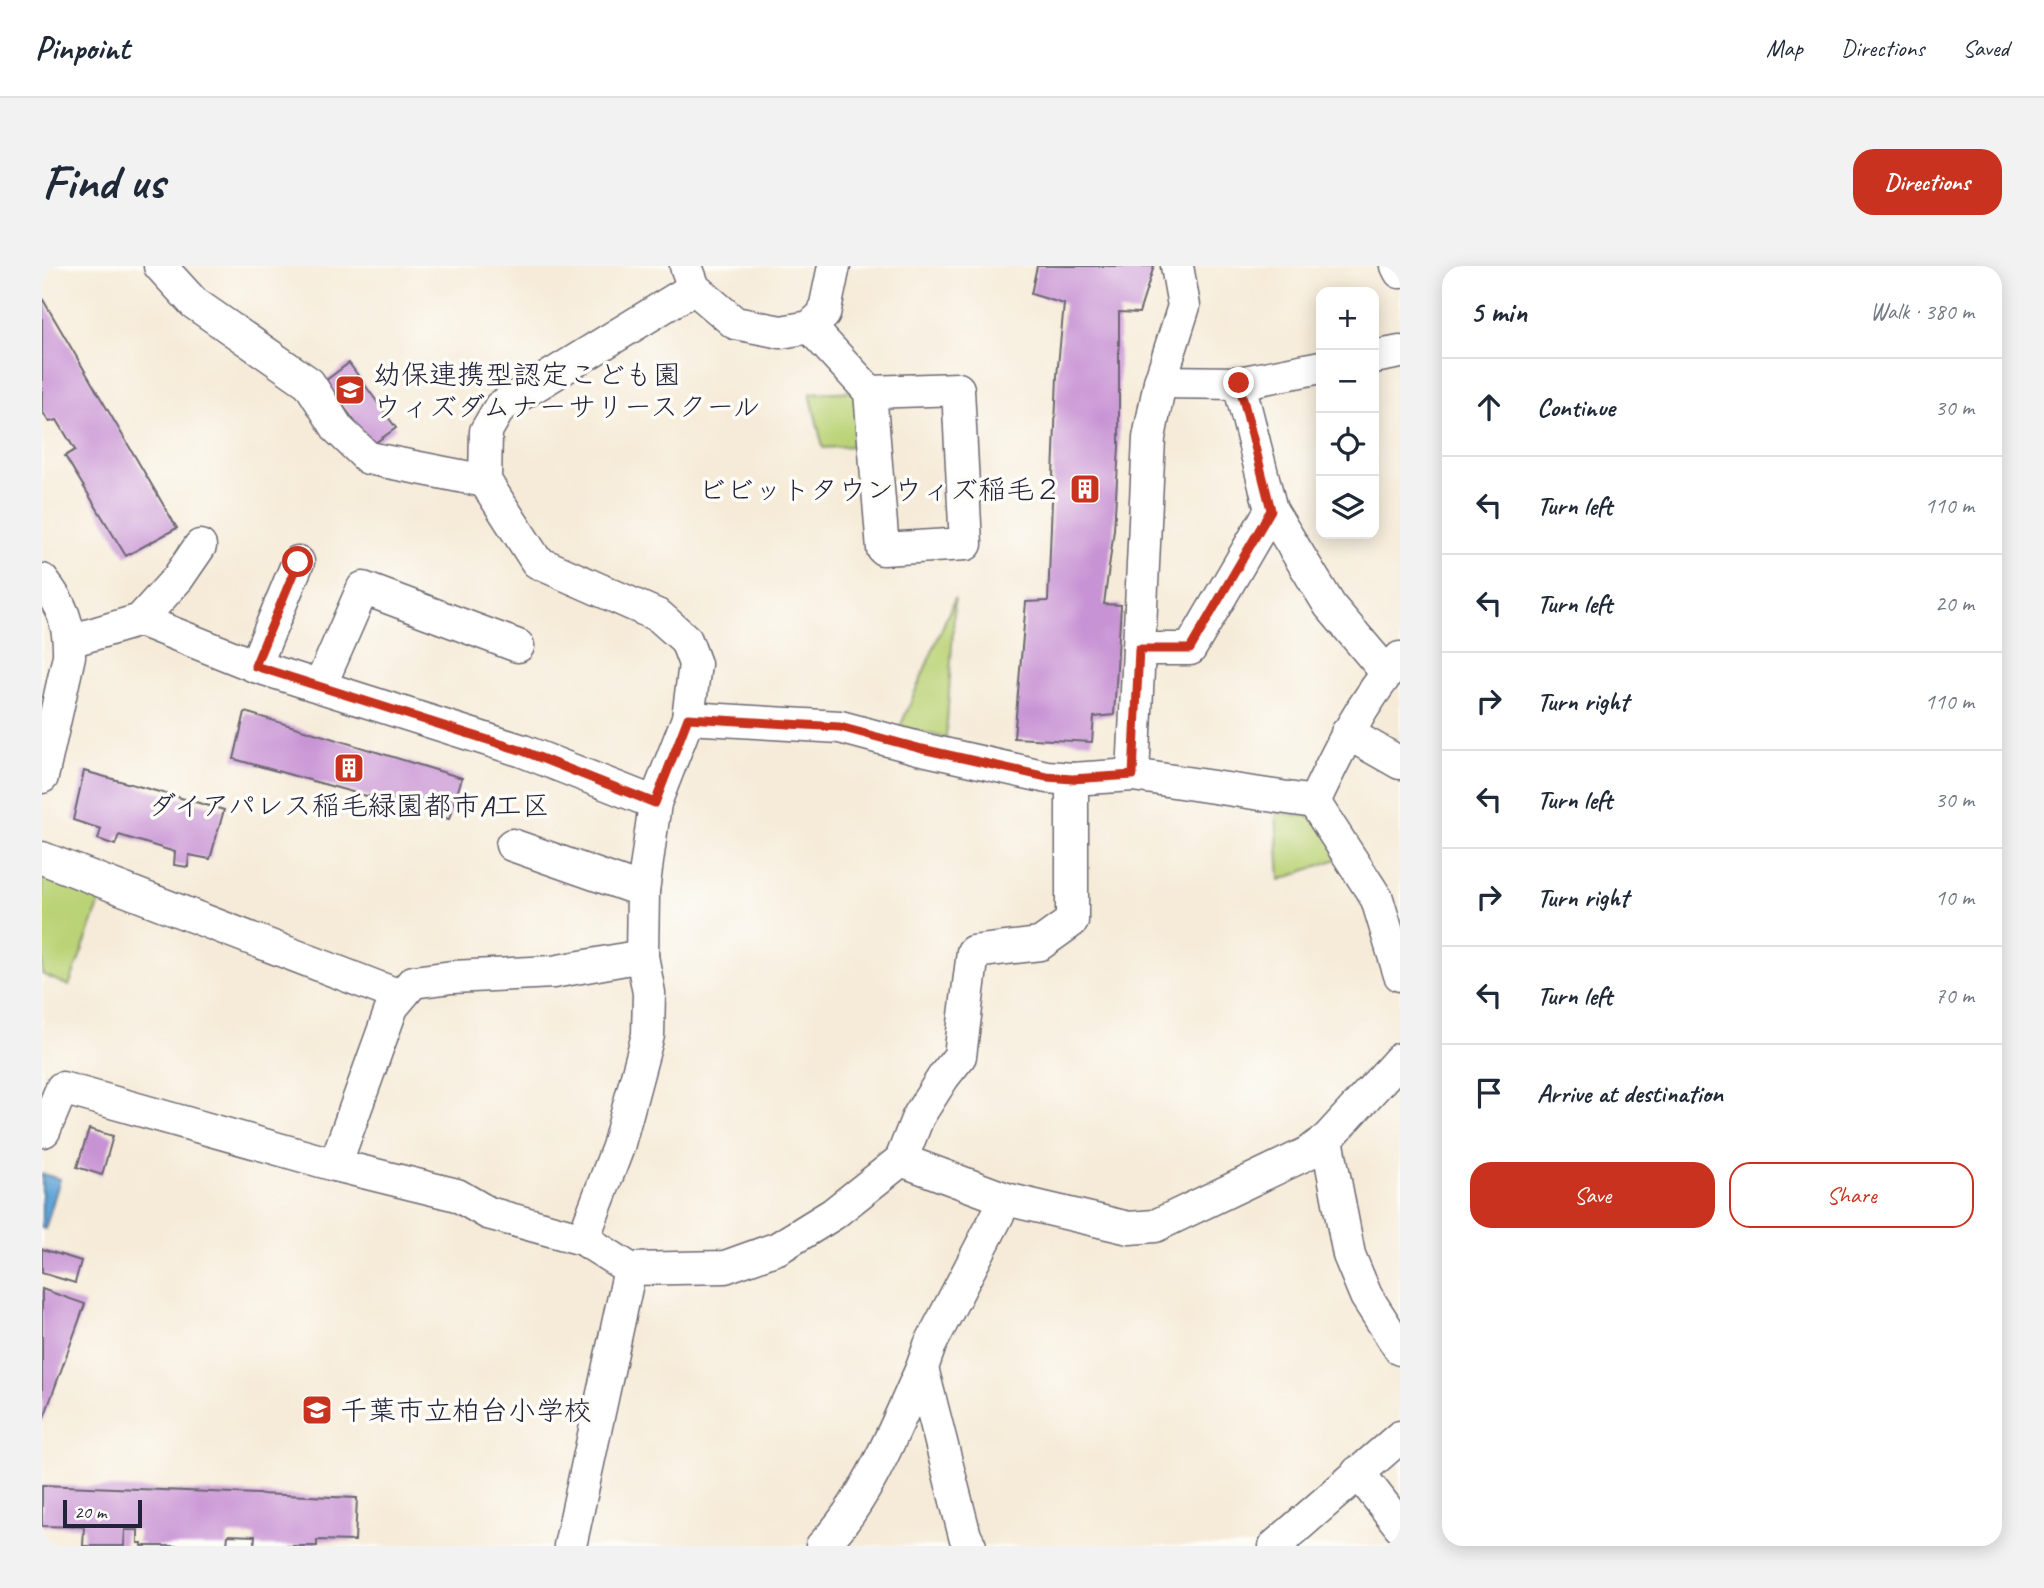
<!DOCTYPE html>
<meta charset="utf-8">
<style>
body{margin:0;font-family:Caveat,"Klee One",sans-serif;background:#f2f2f3;color:#1f2937}
.controls{position:absolute;right:21px;top:21px;display:grid;overflow:hidden;border-radius:14px;box-shadow:0 4px 18px #0003}
.controls button{width:63px;height:63px;display:grid;place-items:center;padding:0;border:0;border-bottom:2px solid #e0e1e3;background:#fff;color:#1f2937;font:35px sans-serif}
.scale{position:absolute;left:21px;bottom:18px;width:79px;box-sizing:border-box;padding-left:7px;border:4px solid #22223b;border-top:0;font-size:19px;line-height:24px;white-space:nowrap;color:#22223b;-webkit-text-stroke:5px #fdfcf7;paint-order:stroke}
.stop{position:absolute;width:21px;height:21px;margin:-16px;border:5px solid #c8321e;border-radius:50%;background:#fff}
.stop.end{background:#c8321e;border-color:#fff;box-shadow:0 2px 7px #0008}
.list{margin:0;padding:0;list-style:none}
h2{display:flex;justify-content:space-between;align-items:center;height:91px;margin:0;padding:0 28px;font-size:30px}
h2 small{font-size:23px;font-weight:400;color:#747a83}
.list li{display:grid;grid-template-columns:46px 1fr auto;gap:21px;align-items:center;box-sizing:border-box;height:98px;padding:0 28px;border-top:2px solid #e0e1e3}
.list b{display:block;font-size:26px;white-space:nowrap}
.list em{font-size:23px;font-style:normal;color:#747a83}
.actions{display:flex;gap:14px;padding:21px 28px}
.actions a{flex:1;padding:16px 0;border:2px solid #c8321e;border-radius:21px;text-align:center;font-size:24px;color:#c8321e}
.actions .main{background:#c8321e;color:#fff}
.icon{flex:none;width:38px;height:38px;fill:none;stroke:currentColor;stroke-width:2;stroke-linecap:round;stroke-linejoin:round}
.map{position:relative;flex:none;width:1358px;height:1280px;overflow:hidden;border-radius:21px}
header{display:flex;align-items:center;gap:42px;box-sizing:border-box;height:98px;padding:0 35px;background:#fff;border-bottom:2px solid #e0e1e3}
header strong{font-size:33px}
nav{display:flex;gap:38px;margin-inline-start:auto;font-size:24px}
.intro{display:flex;align-items:center;justify-content:space-between;box-sizing:border-box;height:168px;padding:0 42px}
h1{margin:0;font-size:49px}
.button{padding:18px 32px;border-radius:21px;background:#c8321e;color:#fff;font-size:24px;font-weight:700}
main{display:flex;gap:42px;padding:0 42px}
aside{flex:1;background:#fff;border-radius:21px;box-shadow:0 4px 18px #0003}
.map>svg:first-child{display:block}
</style>
<header>
<strong>Pinpoint</strong>
<nav><a>Map</a><a>Directions</a><a>Saved</a></nav>
</header>
<div class="intro"><h1>Find us</h1><a class="button">Directions</a></div>
<main>
<div class="map">
<svg width="1358" height="1280" viewBox="0 0 1358 1280">
<rect width="100%" height="100%" fill="#fdfcf7"/>
<filter id="ink" filterUnits="userSpaceOnUse"><feTurbulence type="fractalNoise" baseFrequency=".0143" numOctaves="2"/><feDisplacementMap in="SourceGraphic" scale="14" xChannelSelector="R" yChannelSelector="G"/><feConvolveMatrix kernelMatrix="1 2 1 2 8 2 1 2 1" color-interpolation-filters="sRGB"/></filter>
<filter id="wash" filterUnits="userSpaceOnUse"><feTurbulence type="fractalNoise" baseFrequency=".00686" numOctaves="4" result="noise"/><feDisplacementMap in="SourceGraphic" scale="28" xChannelSelector="R" yChannelSelector="G"/><feGaussianBlur stdDeviation="1.57" result="paint"/><feColorMatrix in="noise" values="0 0 0 0 0 0 0 0 0 0 0 0 0 0 0 0 0 1.4 0 .05"/><feComposite in="paint" operator="in"/></filter>
<g filter="url(#wash)">
<rect width="100%" height="100%" fill="#f6ebd8"/>
<g fill="#bbd377" stroke="#6e7a59" stroke-width="2">
<polygon points="818,125 825,179 781,182 768,127"/>
<polygon points="913,332 904,472 858,461"/>
<polygon points="1234,546 1278,552 1300,591 1238,614"/>
<polygon points="0,605 61,628 27,720 0,708"/>
</g>
<polygon fill="#62a5d7" stroke="#426489" stroke-width="2" points="0,908 18,913 3,963 0,962"/>
<g id="blocks">
<g fill="#c893d4">
<polygon points="995,0 1112,0 1097,47 1077,46 1077,181 1072,264 1062,338 1079,339 1072,449 1052,451 1050,476 972,472 984,336 1006,335 1015,110 1022,38 989,28"/>
<polygon points="0,32 135,262 84,290 23,190 33,184 15,154 7,156 0,145"/>
<polygon points="307,97 354,162 330,179 283,115"/>
<polygon points="203,446 420,512 407,553 192,493"/>
<polygon points="42,505 182,544 168,593 147,589 146,601 132,599 133,586 77,569 73,579 56,573 59,563 31,554"/>
<polygon points="47,863 71,870 60,909 35,901"/>
<polygon points="0,983 39,995 33,1017 0,1007"/>
<polygon points="0,1023 43,1038 0,1157"/>
<polygon points="0,1219 315,1232 313,1275 275,1274 275,1280 212,1280 213,1270 186,1269 185,1280 100,1280 100,1277 96,1277 96,1264 83,1264 82,1280 41,1280 42,1261 0,1260"/>
</g>
</g>
</g>
<g filter="url(#ink)">
<use href="#blocks" fill-opacity="0" stroke="#6c6872" stroke-width="2"/>
<g fill="none" stroke-linecap="round" stroke-linejoin="round">
<g stroke="#6c6872" stroke-width="35">
<g id="minor">
<polyline points="118,0 152,37 267,117 296,163 326,192 443,215"/>
<polyline points="644,0 652,22 693,57 739,66 768,61 782,48 792,0"/>
<polyline points="1355,0 1358,6"/>
<polyline points="768,61 828,126 841,283 924,278 916,123 828,126"/>
<polyline points="1332,91 1358,86"/>
<polyline points="1118,116 1197,117 1279,101"/>
<polyline points="1197,117 1229,244 1288,340 1345,407"/>
<path d="M 0,314 C 20,339 28,357 27,390 L 0,511"/>
<polyline points="98,354 213,400 481,485 613,537"/>
<polyline points="28,375 98,354 136,312 158,280"/>
<polyline points="1097,383 1148,383 1229,244"/>
<polyline points="213,400 256,296"/>
<polyline points="278,420 321,322 476,380"/>
<path d="M 646,452 L 798,461 L 880,483 L 1005,511 L 1030,513 L 1091,509 L 1272,536 C 1296,485 1320,435 1358,392"/>
<polyline points="1305,467 1358,497"/>
<polyline points="1091,509 1107,172 1118,116 1142,40 1135,0"/>
<polyline points="1272,536 1335,633 1358,709"/>
<polyline points="470,579 601,625"/>
<polyline points="0,592 358,730"/>
<polyline points="0,865 2,865 20,822 293,899 415,929 446,947 541,973 588,1003 528,1280"/>
<polyline points="1285,873 1307,989 1324,1030 1358,1083"/>
<polyline points="859,894 964,933 1087,962 1113,960 1266,887 1285,873 1358,793"/>
<polyline points="293,899 350,741 371,716 410,711 511,706 600,690"/>
<polyline points="541,973 576,881 606,769 607,727 600,690 601,625 613,537 646,452 653,398 644,374 617,350 495,296 443,215 444,165 458,141 652,22"/>
<polyline points="588,1003 683,1001 736,982 791,948 859,894 876,851 902,810 918,790 931,686 998,678 1030,655 1030,513"/>
<polyline points="1316,1206 1358,1260"/>
<path d="M 780,1280 C 825,1235 854,1160 880,1102"/>
<polyline points="928,1280 923,1270 880,1102 888,1079 964,933"/>
<polyline points="1233,1280 1358,1171"/>
</g>
</g>
<use href="#minor" stroke="#fff" stroke-width="32"/>
</g>
</g>
<g fill="none" stroke-linecap="round" stroke-linejoin="round" filter="url(#ink)">
<polyline stroke="#c8321e" stroke-width="9" points="256,296 213,400 481,485 613,537 646,452 798,461 880,483 1005,511 1030,513 1091,509 1097,383 1148,383 1229,244 1197,117"/>
</g>
<defs>
<g id="school-square" transform="scale(1.575)"><rect x="-9" y="-9" width="18" height="18" rx="4" fill="#c8321e" stroke="#fdfcf7"/><path d="M0-5L7-2L0 1L-7-2ZM-4 1L0 2.5L4 1V4Q0 6-4 4Z" fill="#fff"/></g>
<g id="building-square" transform="scale(1.575)"><rect x="-9" y="-9" width="18" height="18" rx="4" fill="#c8321e" stroke="#fdfcf7"/><path d="M-4-6H4V6H1V3H-1V6H-4ZM-2.5-4.3h1.7v1.8h-1.7ZM.8-4.3h1.7v1.8H.8ZM-2.5-1h1.7V.8h-1.7ZM.8-1h1.7V.8H.8Z" fill="#fff"/></g>
</defs>
<g fill-rule="evenodd">
<use href="#school-square" x="308" y="124"/>
<use href="#building-square" x="1043" y="223"/>
<use href="#building-square" x="307" y="502"/>
<use href="#school-square" x="275" y="1144"/>
</g>
<g text-anchor="middle" stroke-width="7" stroke-linejoin="round" paint-order="stroke">
<g font-size="28" fill="#22223b" stroke="#fdfcf7" text-anchor="start">
<text x="331" y="118">幼保連携型認定こども園<tspan x="331" dy="32">ウィズダムナーサリースクール</tspan></text>
<text x="1020" y="233" text-anchor="end">ビビットタウンウィズ稲毛２</text>
<text x="307" y="549" text-anchor="middle">ダイアパレス稲毛緑園都市A工区</text>
<text x="298" y="1154">千葉市立柏台小学校</text>
</g>
</g>
</svg>
<div class="controls">
<button>+</button>
<button>−</button>
<button><svg class="icon" aria-label="locate" viewBox="0 0 24 24"><circle cx="12" cy="12" r="6"/><path d="M12 2v4M12 18v4M2 12h4M18 12h4"/></svg></button>
<button><svg class="icon" aria-label="layers" viewBox="0 0 24 24"><path d="M12 4l9 5-9 5-9-5zM3 14l9 5 9-5"/></svg></button>
</div>
<div class="scale">20 m</div>
<div class="stop" style="left:256px;top:296px"></div>
<div class="stop end" style="left:1197px;top:117px"></div>
</div>
<aside>
<h2>5 min<small>Walk · 380 m</small></h2>
<ul class="list">
<li><svg class="icon" aria-label="ahead" viewBox="0 0 24 24"><path d="M12 20V5M6 11l6-6 6 6"/></svg><div><b>Continue</b></div><em>30 m</em></li>
<li><svg class="icon" aria-label="left" viewBox="0 0 24 24"><path d="M17 20v-9H6M10 6l-5 5 5 5"/></svg><div><b>Turn left</b></div><em>110 m</em></li>
<li><svg class="icon" aria-label="left" viewBox="0 0 24 24"><path d="M17 20v-9H6M10 6l-5 5 5 5"/></svg><div><b>Turn left</b></div><em>20 m</em></li>
<li><svg class="icon" aria-label="right" viewBox="0 0 24 24"><path d="M7 20v-9h11M14 6l5 5-5 5"/></svg><div><b>Turn right</b></div><em>110 m</em></li>
<li><svg class="icon" aria-label="left" viewBox="0 0 24 24"><path d="M17 20v-9H6M10 6l-5 5 5 5"/></svg><div><b>Turn left</b></div><em>30 m</em></li>
<li><svg class="icon" aria-label="right" viewBox="0 0 24 24"><path d="M7 20v-9h11M14 6l5 5-5 5"/></svg><div><b>Turn right</b></div><em>10 m</em></li>
<li><svg class="icon" aria-label="left" viewBox="0 0 24 24"><path d="M17 20v-9H6M10 6l-5 5 5 5"/></svg><div><b>Turn left</b></div><em>70 m</em></li>
<li><svg class="icon" aria-label="arrive" viewBox="0 0 24 24"><path d="M6 21V4h12l-3 4 3 4H6"/></svg><div><b>Arrive at destination</b></div></li>
</ul>
<div class="actions"><a class="main">Save</a><a>Share</a></div>
</aside>
</main>
